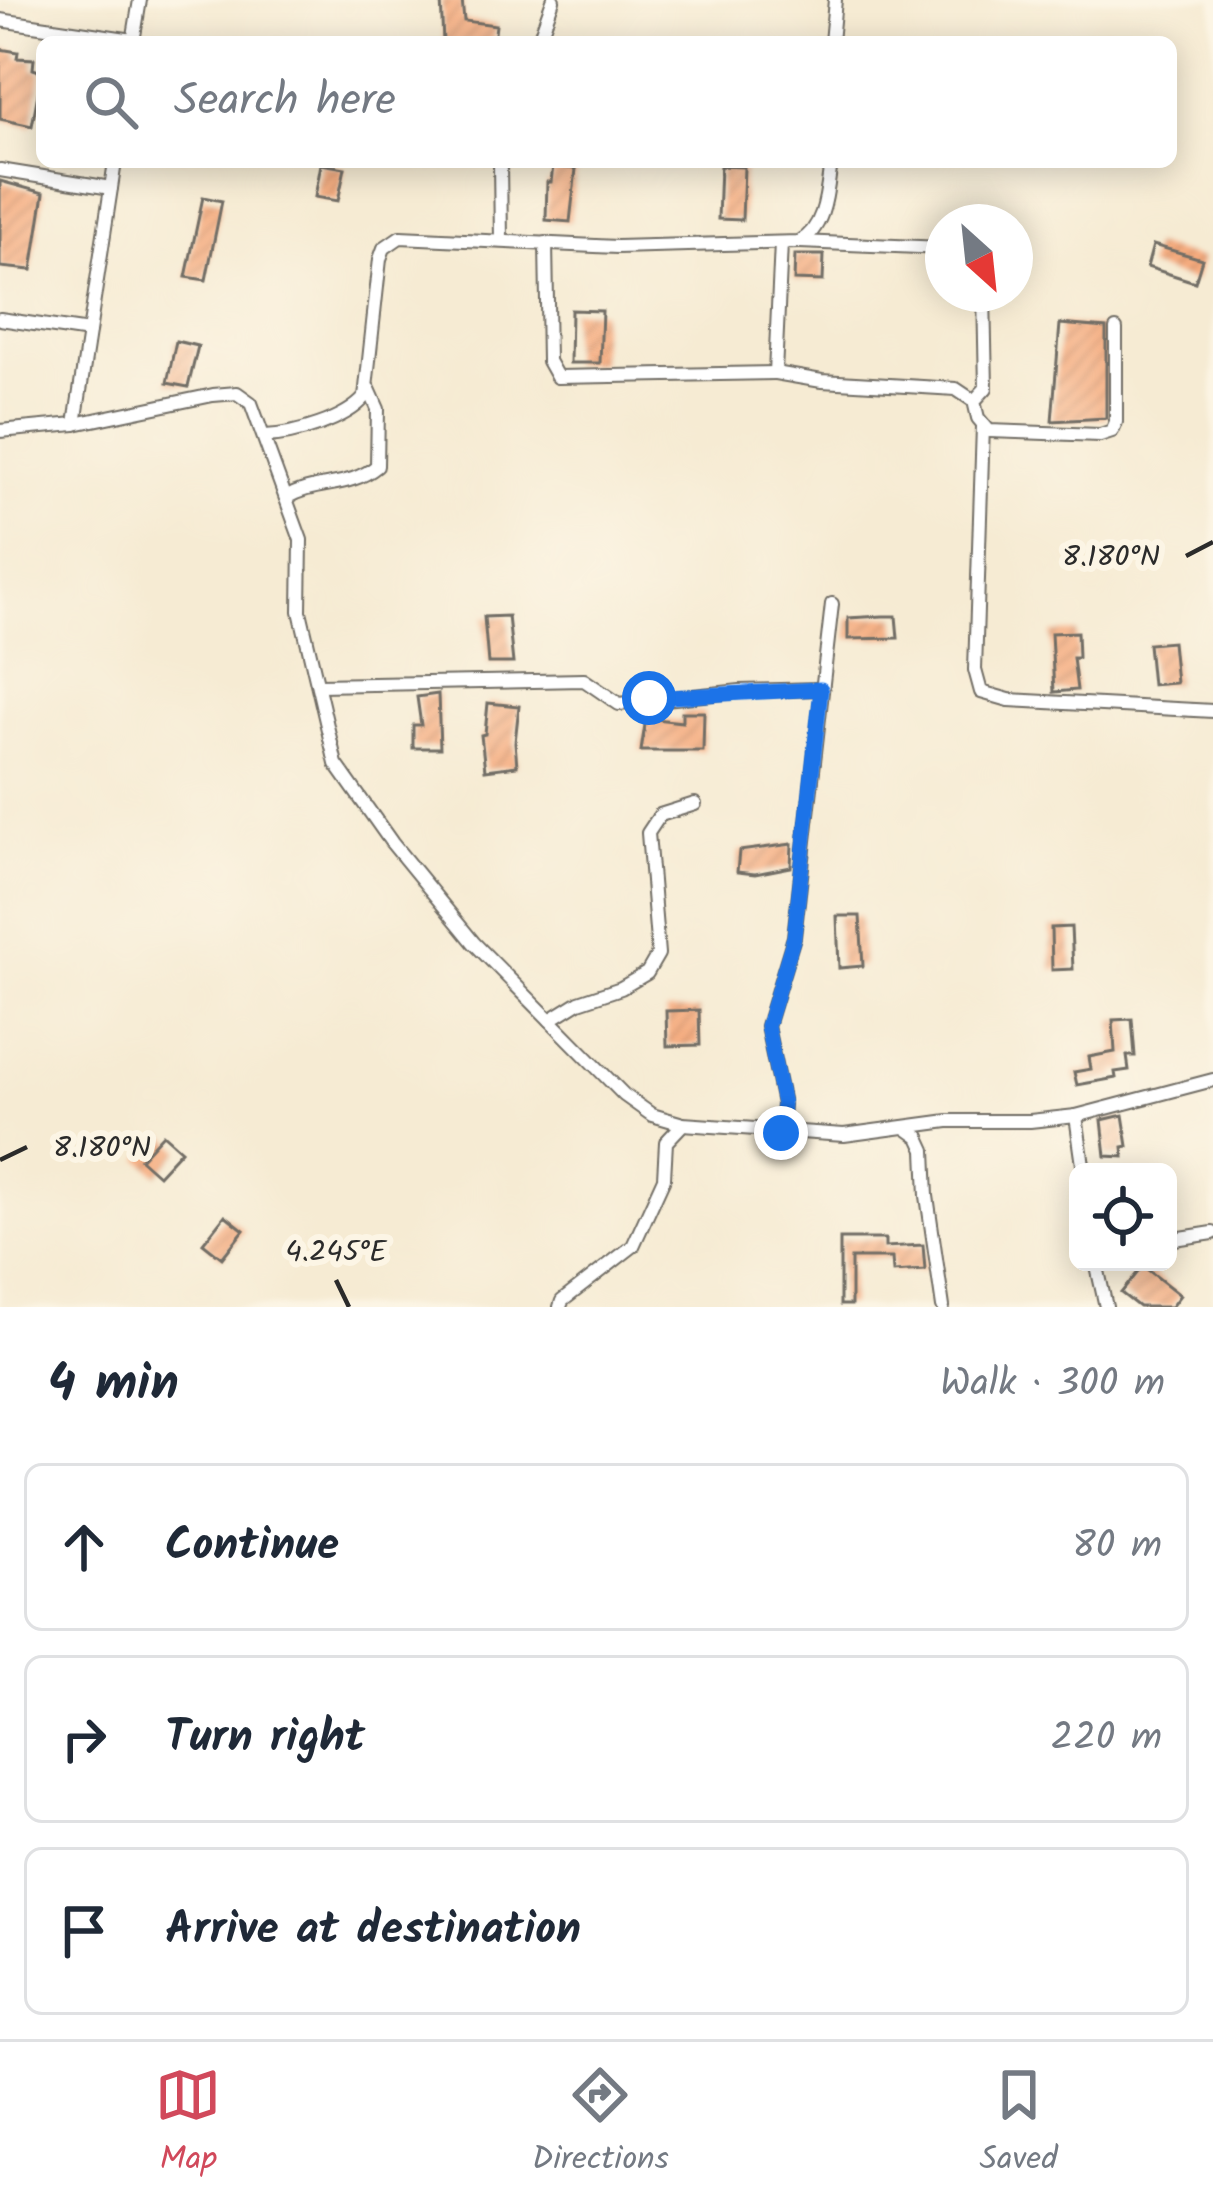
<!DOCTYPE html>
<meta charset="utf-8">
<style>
body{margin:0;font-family:Kalam,sans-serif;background:#f2f2f3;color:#1f2937}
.controls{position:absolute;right:36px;bottom:36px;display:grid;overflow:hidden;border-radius:18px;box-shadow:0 6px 30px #0003}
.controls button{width:108px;height:108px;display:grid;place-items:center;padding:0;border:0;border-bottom:3px solid #e0e1e3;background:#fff;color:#1f2937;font:60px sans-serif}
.compass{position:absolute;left:925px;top:204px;width:108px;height:108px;border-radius:50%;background:#fff;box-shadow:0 6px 30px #0003;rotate:153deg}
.stop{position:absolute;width:36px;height:36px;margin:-27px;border:9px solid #1a73e8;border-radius:50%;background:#fff}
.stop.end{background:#1a73e8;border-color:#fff;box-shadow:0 3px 12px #0008}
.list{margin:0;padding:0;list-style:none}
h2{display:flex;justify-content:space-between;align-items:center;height:156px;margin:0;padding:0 48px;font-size:51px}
h2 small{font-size:39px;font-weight:400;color:#747a83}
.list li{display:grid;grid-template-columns:78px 1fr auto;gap:36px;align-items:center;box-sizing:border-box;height:168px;margin:0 24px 24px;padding:0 24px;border:3px solid #e0e1e3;border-radius:18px}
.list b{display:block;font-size:45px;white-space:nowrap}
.list em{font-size:39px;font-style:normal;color:#747a83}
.icon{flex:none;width:66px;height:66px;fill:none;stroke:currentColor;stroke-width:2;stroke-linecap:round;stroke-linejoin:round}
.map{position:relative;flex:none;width:1213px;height:1307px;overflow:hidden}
.search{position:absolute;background:#fff;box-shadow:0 6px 30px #0003;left:36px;right:36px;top:36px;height:132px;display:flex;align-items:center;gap:30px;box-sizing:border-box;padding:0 42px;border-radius:18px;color:#747a83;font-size:45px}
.sheet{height:732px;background:#fff}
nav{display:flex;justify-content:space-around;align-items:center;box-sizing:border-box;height:168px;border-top:3px solid #e0e1e3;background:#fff;font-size:33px;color:#747a83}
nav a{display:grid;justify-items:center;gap:6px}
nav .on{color:#d1495b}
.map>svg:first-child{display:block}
</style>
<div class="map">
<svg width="1213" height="1307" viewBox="0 0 1213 1307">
<defs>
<pattern id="building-hatch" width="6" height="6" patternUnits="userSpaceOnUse" patternTransform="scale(3)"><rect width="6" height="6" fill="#f5ab7e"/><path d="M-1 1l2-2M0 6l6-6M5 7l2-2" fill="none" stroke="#d2936d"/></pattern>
</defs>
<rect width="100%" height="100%" fill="#fcf5e5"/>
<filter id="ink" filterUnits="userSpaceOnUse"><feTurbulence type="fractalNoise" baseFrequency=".00833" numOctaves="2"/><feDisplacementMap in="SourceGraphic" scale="24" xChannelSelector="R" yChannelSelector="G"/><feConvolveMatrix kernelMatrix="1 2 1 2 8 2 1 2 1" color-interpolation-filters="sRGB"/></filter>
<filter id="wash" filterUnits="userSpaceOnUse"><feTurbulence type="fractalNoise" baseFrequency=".004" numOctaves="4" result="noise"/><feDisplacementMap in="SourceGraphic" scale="48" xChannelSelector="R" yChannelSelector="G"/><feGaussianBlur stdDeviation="2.7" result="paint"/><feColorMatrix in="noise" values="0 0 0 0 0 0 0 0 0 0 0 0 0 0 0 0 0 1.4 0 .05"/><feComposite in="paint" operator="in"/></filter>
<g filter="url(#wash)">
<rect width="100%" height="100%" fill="#f6ebd3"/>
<g id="blocks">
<g fill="url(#building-hatch)">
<polygon points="441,0 462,0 464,21 496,25 494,42 443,42"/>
<polygon points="0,49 18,52 17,58 34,59 33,69 42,72 32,126 0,119"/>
<polygon points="321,164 345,168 338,201 315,197"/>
<polygon points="553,166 576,169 570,222 546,220 547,182 551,182"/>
<polygon points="720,166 744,167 742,220 718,219"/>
<polygon points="0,181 44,193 32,270 0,267"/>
<polygon points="203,197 222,201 206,280 186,277"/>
<polygon points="1153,245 1202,259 1195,282 1147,267"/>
<polygon points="795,255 824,255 823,281 794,280"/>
<polygon points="571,310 602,311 600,363 570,363"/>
<polygon points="1060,324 1106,328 1106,418 1052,421"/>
<polygon points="176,341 198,346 188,387 167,383"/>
<polygon points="508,616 513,663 488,663 484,617"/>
<polygon points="883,616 896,616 898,638 848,639 848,618"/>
<polygon points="1077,632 1078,658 1073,658 1077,690 1054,692 1051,633"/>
<polygon points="1172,642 1176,683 1152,685 1148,644"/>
<polygon points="438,694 440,748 413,748 413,725 421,725 417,697"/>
<polygon points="488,703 519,706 515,742 517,766 485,770 481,735 485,734"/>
<polygon points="682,712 704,712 703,751 641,751 646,718 682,722"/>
<polygon points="792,844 791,867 755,874 737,872 739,851"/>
<polygon points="837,916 860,916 863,966 839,968"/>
<polygon points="1071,927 1073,969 1052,970 1051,928"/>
<polygon points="699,1010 700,1045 667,1046 666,1011"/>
<polygon points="1132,1019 1135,1056 1127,1056 1129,1070 1115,1072 1116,1078 1077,1085 1074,1072 1091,1069 1089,1057 1115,1052 1113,1020"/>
<polygon points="1123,1115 1128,1146 1123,1147 1124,1157 1106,1156 1102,1120"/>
<polygon points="163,1134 181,1150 158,1175 140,1159"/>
<polygon points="225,1215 244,1230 222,1258 203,1243"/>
<polygon points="840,1239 885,1239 885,1247 923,1245 925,1270 893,1272 892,1258 851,1258 851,1305 840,1305"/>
<polygon points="1143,1266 1180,1295 1171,1307 1139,1307 1121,1293"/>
</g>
</g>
</g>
<g filter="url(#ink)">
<use href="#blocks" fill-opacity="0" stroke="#726e66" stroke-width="3"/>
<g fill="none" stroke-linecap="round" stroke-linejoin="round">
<g stroke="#726e66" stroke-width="16">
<g id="street">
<polyline points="0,20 133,40"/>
<polyline points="133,42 140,0"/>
<polyline points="538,42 553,0"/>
<polyline points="831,42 835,0"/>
<polyline points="500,162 501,241"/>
<polyline points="0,170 111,188"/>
<polyline points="800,242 943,248"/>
<polyline points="546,243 548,361 557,377 775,373"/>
<polyline points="781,243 775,373 822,381 956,389 974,401 978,418 989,431 1100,435 1112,431 1116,422 1116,329"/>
<polyline points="0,319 89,332"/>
<polyline points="974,401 986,388 984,294"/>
<polyline points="75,424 115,162"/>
<polyline points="983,426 975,670 981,692 1009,700 1213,711"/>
<polyline points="0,431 75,424 213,395 237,393 251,403 301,540 300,611 336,764 392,843 474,943 624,1095 652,1115 683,1124 844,1135 948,1121 1030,1121 1076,1116 1213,1080"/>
<path d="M 265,436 C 294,435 346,420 365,397 L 380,259 L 384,248 L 400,237 L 617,247 L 799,242 C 826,228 827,189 831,162"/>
<path d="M 286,498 C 315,480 349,489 377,466 L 378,409 L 369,389"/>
<polyline points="318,685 584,680 619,704 740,691 821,689"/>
<polyline points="550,1020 579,1002 621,988 647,973 658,954 648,833 660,815 695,804"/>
<polyline points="1076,1116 1084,1172"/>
<polyline points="905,1127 919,1137 925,1150 927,1196 943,1307"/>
<polyline points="781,1133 783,1104 767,1026 794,937 832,604"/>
<polyline points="1168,1240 1213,1233"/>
<polyline points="1096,1262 1106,1307"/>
<polyline points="560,1307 562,1301 633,1246 664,1178 666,1142 683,1124"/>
</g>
</g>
<use href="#street" stroke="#fff" stroke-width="12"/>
</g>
</g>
<g fill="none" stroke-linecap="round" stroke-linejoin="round" filter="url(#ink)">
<polyline stroke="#1a73e8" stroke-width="15" points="649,698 821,689 794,937 767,1026 783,1104 781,1133"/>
</g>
<path fill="none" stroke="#2b2b2b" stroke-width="4.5" d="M 1186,556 L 1213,542M 0,1160 L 27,1147M 336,1280 L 349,1307"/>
<g font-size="30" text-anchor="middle" fill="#2b2b2b" stroke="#fcf5e5" stroke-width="12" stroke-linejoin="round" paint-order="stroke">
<text x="1111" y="566">8.180°N</text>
<text x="102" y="1157">8.180°N</text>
<text x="336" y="1261">4.245°E</text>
</g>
</svg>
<div class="controls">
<button><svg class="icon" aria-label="locate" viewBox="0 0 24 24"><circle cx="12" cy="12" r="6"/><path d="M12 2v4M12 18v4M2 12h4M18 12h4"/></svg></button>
</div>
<svg class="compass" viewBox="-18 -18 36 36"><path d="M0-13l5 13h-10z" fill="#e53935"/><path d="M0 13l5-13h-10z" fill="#747a83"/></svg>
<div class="stop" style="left:649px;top:698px"></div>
<div class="stop end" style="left:781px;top:1133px"></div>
<div class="search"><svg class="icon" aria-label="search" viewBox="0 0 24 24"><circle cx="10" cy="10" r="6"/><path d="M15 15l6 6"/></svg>Search here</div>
</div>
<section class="sheet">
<h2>4 min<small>Walk · 300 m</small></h2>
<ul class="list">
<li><svg class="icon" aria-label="ahead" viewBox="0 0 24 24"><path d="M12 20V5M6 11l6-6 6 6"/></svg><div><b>Continue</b></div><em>80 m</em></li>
<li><svg class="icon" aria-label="right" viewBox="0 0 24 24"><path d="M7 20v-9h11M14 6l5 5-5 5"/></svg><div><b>Turn right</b></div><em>220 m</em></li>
<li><svg class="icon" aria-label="arrive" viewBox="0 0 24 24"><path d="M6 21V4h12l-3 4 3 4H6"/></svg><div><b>Arrive at destination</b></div></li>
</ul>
</section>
<nav>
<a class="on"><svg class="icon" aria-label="map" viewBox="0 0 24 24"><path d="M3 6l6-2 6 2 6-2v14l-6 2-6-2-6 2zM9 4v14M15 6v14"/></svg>Map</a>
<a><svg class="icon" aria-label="directions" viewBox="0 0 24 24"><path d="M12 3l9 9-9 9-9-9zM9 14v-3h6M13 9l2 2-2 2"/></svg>Directions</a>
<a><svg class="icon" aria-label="saved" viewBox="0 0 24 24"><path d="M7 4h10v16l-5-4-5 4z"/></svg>Saved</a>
</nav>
